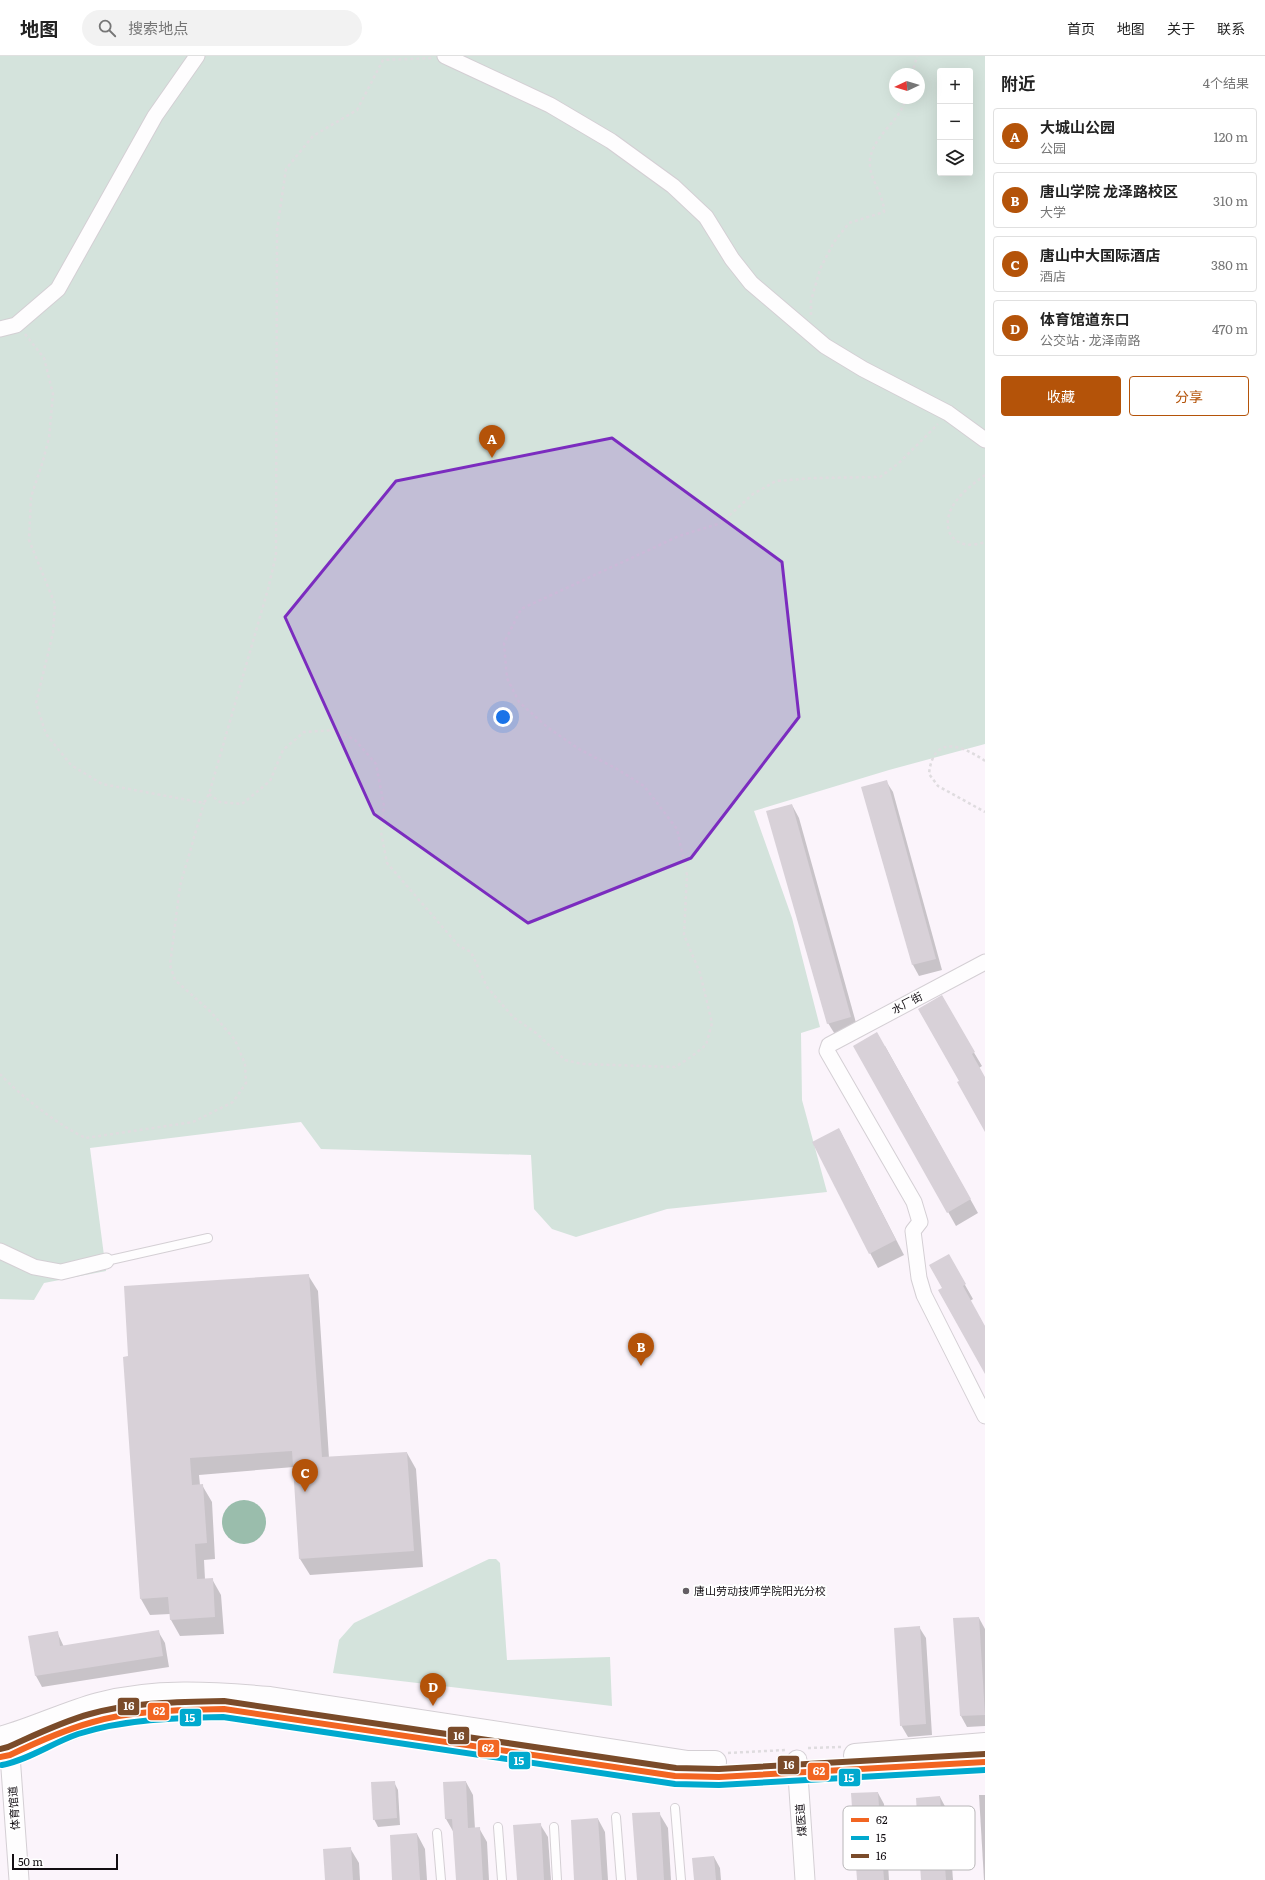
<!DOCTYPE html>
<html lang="zh">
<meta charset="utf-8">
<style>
body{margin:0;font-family:Literata,"Noto Sans SC",serif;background:#f2f2f2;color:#222}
.controls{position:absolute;right:12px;top:12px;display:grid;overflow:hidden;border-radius:4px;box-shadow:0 4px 16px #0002}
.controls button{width:36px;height:36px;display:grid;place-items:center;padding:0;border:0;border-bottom:1px solid #e0e0e0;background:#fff;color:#222;font:20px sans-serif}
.compass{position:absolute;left:889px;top:12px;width:36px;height:36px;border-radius:50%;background:#fff;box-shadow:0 4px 16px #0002;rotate:266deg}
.scale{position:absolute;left:12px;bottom:10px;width:106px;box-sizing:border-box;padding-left:4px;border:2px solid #120d12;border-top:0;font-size:11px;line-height:14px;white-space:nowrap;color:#120d12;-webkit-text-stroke:3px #fff;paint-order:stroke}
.you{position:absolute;left:503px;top:661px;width:14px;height:14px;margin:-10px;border:3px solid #fff;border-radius:50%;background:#1a73e8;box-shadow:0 0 0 6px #1a73e833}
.badge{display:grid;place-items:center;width:26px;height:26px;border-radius:50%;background:#b45309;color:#fff;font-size:13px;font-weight:700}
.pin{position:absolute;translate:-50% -33px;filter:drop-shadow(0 1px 2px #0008)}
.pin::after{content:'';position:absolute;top:21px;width:14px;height:12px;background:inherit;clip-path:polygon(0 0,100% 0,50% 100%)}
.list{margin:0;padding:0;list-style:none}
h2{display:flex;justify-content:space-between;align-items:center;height:52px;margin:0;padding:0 16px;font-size:17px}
h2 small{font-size:13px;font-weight:400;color:#767676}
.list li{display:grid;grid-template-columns:26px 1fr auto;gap:12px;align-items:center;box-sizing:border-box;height:56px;margin:0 8px 8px;padding:0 8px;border:1px solid #e0e0e0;border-radius:4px}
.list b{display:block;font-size:15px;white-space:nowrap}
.list p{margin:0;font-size:13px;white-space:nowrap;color:#767676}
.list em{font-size:13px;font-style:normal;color:#767676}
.actions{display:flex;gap:8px;padding:12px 16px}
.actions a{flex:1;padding:9px 0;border:1px solid #b45309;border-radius:4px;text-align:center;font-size:14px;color:#b45309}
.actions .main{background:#b45309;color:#fff}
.icon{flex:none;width:22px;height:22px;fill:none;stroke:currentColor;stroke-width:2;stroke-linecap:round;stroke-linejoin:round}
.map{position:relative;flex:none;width:985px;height:1824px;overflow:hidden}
header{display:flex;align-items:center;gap:24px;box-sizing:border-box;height:56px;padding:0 20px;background:#fff;border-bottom:1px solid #e0e0e0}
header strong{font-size:19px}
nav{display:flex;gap:22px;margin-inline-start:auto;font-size:14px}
.search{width:280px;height:36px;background:#f2f2f2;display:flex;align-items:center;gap:10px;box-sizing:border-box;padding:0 14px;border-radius:22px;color:#767676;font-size:15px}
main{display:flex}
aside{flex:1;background:#fff}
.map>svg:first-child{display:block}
</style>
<header>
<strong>地图</strong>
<div class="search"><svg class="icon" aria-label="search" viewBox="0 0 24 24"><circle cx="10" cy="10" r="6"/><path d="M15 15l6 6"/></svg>搜索地点</div>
<nav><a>首页</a><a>地图</a><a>关于</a><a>联系</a></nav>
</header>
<main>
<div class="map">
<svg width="985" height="1824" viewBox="0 0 985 1824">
<rect width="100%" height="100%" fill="#fbf4fb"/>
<g fill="#d4e3dc" fill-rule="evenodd">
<path d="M 0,0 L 985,0 L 985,688 L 889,714 L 754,755 L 792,862 L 820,971 L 801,977 L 802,1044 L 827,1136 L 667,1153 L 576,1181 L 552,1173 L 534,1153 L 531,1099 L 321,1093 L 301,1066 L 90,1092 L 106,1215 L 44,1227 L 34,1244 L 0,1243 ZM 940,15 L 970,15 L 970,117 L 940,117 ZM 895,18 L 919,18 L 919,42 L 895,42 Z"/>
<polygon points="489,1503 496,1503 500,1507 507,1604 610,1601 612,1650 333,1617 339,1584 354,1567"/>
</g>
<circle fill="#9abdac" cx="244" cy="1466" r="22"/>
<g fill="#0003">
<polygon points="886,725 893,736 942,914 919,920 913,909 862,732"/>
<polygon points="792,749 799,762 858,974 836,980 828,967"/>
<polygon points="941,941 982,1010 979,1012 985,1023 985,1074"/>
<polygon points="855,990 885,990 978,1157 956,1170"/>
<polygon points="839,1073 904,1199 878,1212 870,1197"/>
<polygon points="948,1199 973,1243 970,1245 985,1271 985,1315 943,1232"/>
<polygon points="308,1219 318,1235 329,1402 407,1397 416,1413 423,1511 310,1519 300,1503 294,1411 199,1419 200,1429 202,1429 212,1446 215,1503 204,1504 205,1523 212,1523 221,1539 224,1578 180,1580 171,1564 170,1558 150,1559 141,1543 130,1301"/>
<polygon points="979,1562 985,1573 985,1670 967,1671 961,1660 954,1563"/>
<polygon points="919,1571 926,1582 932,1679 908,1681 901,1669"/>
<polygon points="158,1575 165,1587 169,1611 42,1631 36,1620 30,1581 57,1576 64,1591"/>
<polygon points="394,1726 398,1734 400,1769 378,1771 374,1763"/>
<polygon points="466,1726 473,1739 475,1773 479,1772 487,1786 489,1824 457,1824 454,1777 446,1763 444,1727"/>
<polygon points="878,1737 884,1748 889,1824 858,1824"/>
<polygon points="979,1739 985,1739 985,1824 984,1824"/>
<polygon points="940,1741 948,1756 953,1824 922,1824"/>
<polygon points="659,1757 668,1772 671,1824 638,1824"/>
<polygon points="598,1763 605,1776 608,1824 575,1824"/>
<polygon points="540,1768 548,1781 551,1824 518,1824"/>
<polygon points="417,1778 425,1793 427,1824 393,1824"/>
<polygon points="350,1792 359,1807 360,1824 326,1824"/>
<polygon points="714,1801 720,1812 721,1824 695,1824"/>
</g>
<g fill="#d8d1d8">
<polygon points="887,724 936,903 912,909 861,731"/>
<polygon points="792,748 851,961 827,968 766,755"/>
<polygon points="942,939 975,996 972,998 985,1021 985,1076 957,1026 959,1025 918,953"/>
<polygon points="877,976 971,1143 947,1157 853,990"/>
<polygon points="839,1072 896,1184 869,1198 812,1086"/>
<polygon points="949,1198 966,1228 963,1230 985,1270 985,1318 938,1234 942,1232 929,1209"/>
<polygon points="309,1218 322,1401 407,1396 414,1495 299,1503 292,1395 190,1402 192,1429 203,1428 207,1487 195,1488 197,1523 213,1522 215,1561 170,1564 168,1541 140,1543 123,1301 128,1300 124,1230"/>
<polygon points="979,1561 985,1659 960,1660 953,1562"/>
<polygon points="920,1570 926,1668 900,1670 894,1572"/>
<polygon points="159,1574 163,1600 35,1620 28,1580 58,1575 60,1590"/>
<polygon points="395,1725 397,1762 373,1764 371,1726"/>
<polygon points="466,1725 468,1772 480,1771 483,1824 456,1824 452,1763 445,1763 443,1726"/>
<polygon points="878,1736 884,1824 857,1824 851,1737"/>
<polygon points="940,1740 946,1824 921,1824 916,1742"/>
<polygon points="660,1756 664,1824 637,1824 632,1757"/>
<polygon points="598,1762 602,1824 574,1824 571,1764"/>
<polygon points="541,1767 544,1824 517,1824 513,1769"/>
<polygon points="417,1777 420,1824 392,1824 390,1779"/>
<polygon points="351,1791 353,1824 325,1824 323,1793"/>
<polygon points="714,1800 716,1824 694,1824 692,1802"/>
</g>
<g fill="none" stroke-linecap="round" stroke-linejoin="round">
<g stroke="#d4cfd4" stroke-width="10">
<g id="service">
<polyline points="106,1205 208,1182"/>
<polyline points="675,1752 681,1824"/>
<polyline points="616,1761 621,1824"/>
<polyline points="498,1771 502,1824"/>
<polyline points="554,1771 557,1824"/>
<polyline points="437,1777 441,1824"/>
</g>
</g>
<g stroke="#d4cfd4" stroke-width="17">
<g id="minor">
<polyline points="445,0 550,49 611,85 673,130 706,161 732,203 751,227 825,290 863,313 948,357 985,384"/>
<polyline points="0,273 16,269 58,233 155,60 197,0"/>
<polyline points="985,906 829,989 827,995 914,1146 920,1166 913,1175 919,1222 924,1239 985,1360"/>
<polyline points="0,1195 34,1211 61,1216 106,1205"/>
</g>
</g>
<g stroke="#d4cfd4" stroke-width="21">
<g id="tertiary">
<polyline points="9,1685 19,1824"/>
<polyline points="797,1704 805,1824"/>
</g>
</g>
<g stroke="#d4cfd4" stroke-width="24">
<g id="secondary">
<path d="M 0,1682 C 33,1673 65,1657 98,1648 C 155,1633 212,1637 270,1642 L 688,1706 L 715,1706"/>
<polyline points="855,1699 985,1688"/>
<path d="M 0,1701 L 10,1699 C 32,1689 53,1678 75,1671 C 123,1654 173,1654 224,1653 L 675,1720 L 719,1721 L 985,1706"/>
</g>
</g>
<g stroke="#dfdcdf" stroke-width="2.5" stroke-dasharray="3 3" stroke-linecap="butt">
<polyline points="912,18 917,0"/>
<path d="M 811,259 L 811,245 L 820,213 L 834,186 L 849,167 L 884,156 C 884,137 868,123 870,103 C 874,78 900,66 906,42"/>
<polyline points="25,278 44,302 53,338 49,382 42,408 31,441 29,484 55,548 53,577 36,647 46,678 71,709 102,728 204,747 209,738 268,533 276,499 277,174 286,113 313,80 357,54 383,4 432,2"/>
<path d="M 985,419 C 974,427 961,437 954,448 C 944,463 945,483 964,488 C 970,490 979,488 985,486"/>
<path d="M 985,705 C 962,689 933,678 929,718 L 938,730 L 985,756"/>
<polyline points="209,738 220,746 242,748 270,725 283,694 304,676 334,674 355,684 376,708 384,750 381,776 387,807 459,890 471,896 487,931 513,961 536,977 565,1004 582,1008 675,1011 691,1001 706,989 712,967 700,917 684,879 687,819 677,773 644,730 617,713 579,693 547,671 519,646 507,622 504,587 521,553 679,480 721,467 753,438 776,425 815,422 880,421 899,407 938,368"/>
<path d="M 0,1018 C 18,1038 62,1072 86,1082 L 193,1066 L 233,1046 L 246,1027 L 245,1008 L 235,984 L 211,956 L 175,924 L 170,909 L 180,830 L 204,747"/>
<polyline points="808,1692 841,1691"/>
<polyline points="728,1697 785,1694"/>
</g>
<use href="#service" stroke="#fefdfe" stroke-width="8"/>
<use href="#minor" stroke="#fefdfe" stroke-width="15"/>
<use href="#tertiary" stroke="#fefdfe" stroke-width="19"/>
<use href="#secondary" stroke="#fefdfe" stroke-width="22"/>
<g stroke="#fff" stroke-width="9">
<path id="bus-1" d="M 0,1701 L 10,1699 C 37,1686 64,1674 93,1666 C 135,1654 180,1654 224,1653 L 675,1720 L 719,1721 L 985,1706"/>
</g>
<g stroke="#fff" stroke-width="9">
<path id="bus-2" d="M 2,1709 C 28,1704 52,1687 78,1678 C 125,1663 174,1662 223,1661 L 675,1728 L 719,1729 L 985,1714"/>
</g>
<g stroke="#fff" stroke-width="9">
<path id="bus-3" d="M 0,1693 L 8,1691 C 35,1679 61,1666 90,1658 C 133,1646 179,1646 224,1645 L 676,1712 L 719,1713 L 985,1698"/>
</g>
<use href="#bus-1" stroke="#f26522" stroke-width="6"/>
<use href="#bus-2" stroke="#00a9ce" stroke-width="6"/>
<use href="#bus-3" stroke="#7a4b2a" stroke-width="6"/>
</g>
<path fill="#7b2cbf" fill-opacity="0.2" stroke="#7b2cbf" stroke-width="3" stroke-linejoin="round" d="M 612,382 L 782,506 L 799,661 L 691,802 L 528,867 L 374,758 L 285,561 L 396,425 Z"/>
<circle fill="#645e64" stroke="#fff" stroke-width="1.5" cx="686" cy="1535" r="4"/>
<g text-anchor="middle" stroke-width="4" stroke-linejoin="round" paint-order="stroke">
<g font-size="11" fill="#120d12" stroke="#fff">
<text transform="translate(907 947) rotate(-28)" y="4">水厂街</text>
<text transform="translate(14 1752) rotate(-94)" y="4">体育馆道</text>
<text transform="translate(801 1764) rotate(-94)" y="4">煤医道</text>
</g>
<g font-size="11" fill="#120d12" stroke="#fff" text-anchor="start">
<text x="694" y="1539">唐山劳动技师学院阳光分校</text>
</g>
</g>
<rect x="843" y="1750" width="132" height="64" rx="6" fill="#fff" stroke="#b8b6b8" stroke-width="1"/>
<rect x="851" y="1762" width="18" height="4" fill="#f26522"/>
<rect x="851" y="1780" width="18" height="4" fill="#00a9ce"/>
<rect x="851" y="1798" width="18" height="4" fill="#7a4b2a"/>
<g font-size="11" fill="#120d12">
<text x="876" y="1768">62</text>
<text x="876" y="1786">15</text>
<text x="876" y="1804">16</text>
</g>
<g stroke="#fff" stroke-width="1.5">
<rect x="117" y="1641" width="23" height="19" rx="4" fill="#7a4b2a"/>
<rect x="147" y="1646" width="23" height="19" rx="4" fill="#f26522"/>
<rect x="179" y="1652" width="23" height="19" rx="4" fill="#00a9ce"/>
<rect x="447" y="1670" width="23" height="19" rx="4" fill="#7a4b2a"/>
<rect x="477" y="1683" width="23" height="19" rx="4" fill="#f26522"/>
<rect x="508" y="1695" width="23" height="19" rx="4" fill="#00a9ce"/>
<rect x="777" y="1699" width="23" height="20" rx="4" fill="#7a4b2a"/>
<rect x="807" y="1706" width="23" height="19" rx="4" fill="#f26522"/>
<rect x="838" y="1712" width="23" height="19" rx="4" fill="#00a9ce"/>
</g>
<g font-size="11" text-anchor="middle" font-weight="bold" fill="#fff">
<text x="129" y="1654">16</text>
<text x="159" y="1659">62</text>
<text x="190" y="1666">15</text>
<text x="459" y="1684">16</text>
<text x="488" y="1696">62</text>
<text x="519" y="1709">15</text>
<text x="789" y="1713">16</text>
<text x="819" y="1719">62</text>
<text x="849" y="1726">15</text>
</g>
</svg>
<div class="controls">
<button>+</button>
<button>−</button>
<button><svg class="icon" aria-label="layers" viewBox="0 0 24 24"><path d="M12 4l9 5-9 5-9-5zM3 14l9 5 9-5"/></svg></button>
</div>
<svg class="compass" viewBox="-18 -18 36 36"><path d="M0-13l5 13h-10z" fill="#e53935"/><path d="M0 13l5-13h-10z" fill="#767676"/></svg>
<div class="scale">50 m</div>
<div class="you"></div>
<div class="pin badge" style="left:492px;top:402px">A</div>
<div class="pin badge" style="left:641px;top:1310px">B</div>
<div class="pin badge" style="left:305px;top:1436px">C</div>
<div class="pin badge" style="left:433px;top:1650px">D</div>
</div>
<aside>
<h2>附近<small>4个结果</small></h2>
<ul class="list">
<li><span class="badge">A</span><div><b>大城山公园</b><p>公园</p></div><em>120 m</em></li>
<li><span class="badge">B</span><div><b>唐山学院 龙泽路校区</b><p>大学</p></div><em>310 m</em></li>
<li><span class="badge">C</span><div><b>唐山中大国际酒店</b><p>酒店</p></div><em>380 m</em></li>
<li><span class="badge">D</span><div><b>体育馆道东口</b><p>公交站 · 龙泽南路</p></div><em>470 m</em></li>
</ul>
<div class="actions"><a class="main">收藏</a><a>分享</a></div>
</aside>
</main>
